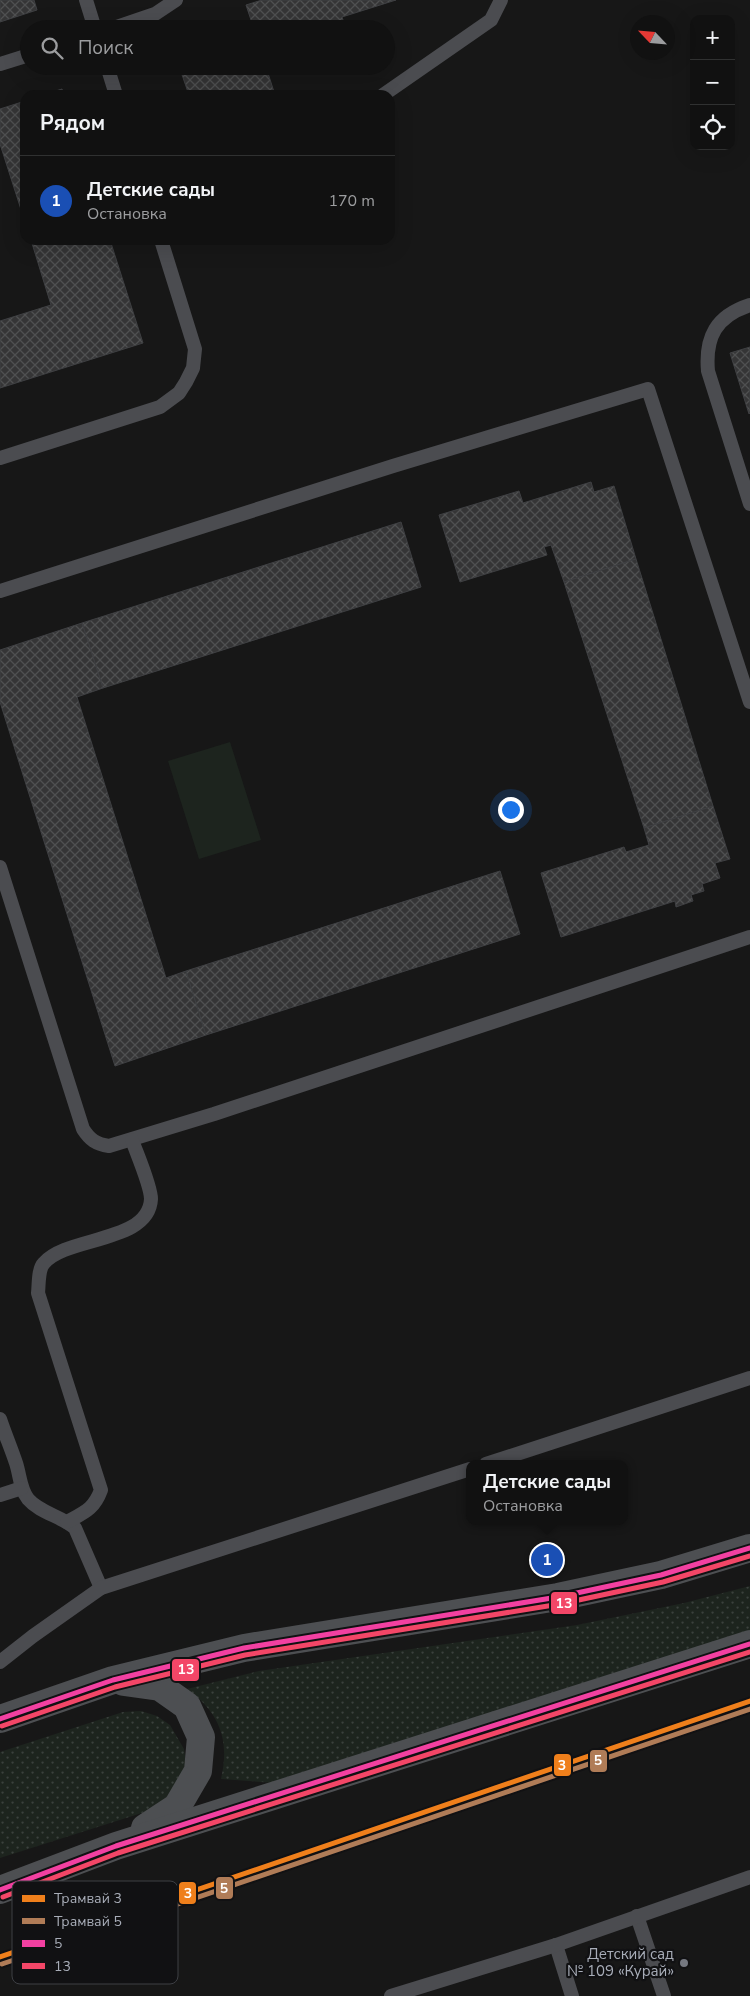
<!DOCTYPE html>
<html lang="ru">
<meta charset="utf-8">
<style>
body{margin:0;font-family:"Nunito Sans",sans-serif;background:#1e1f1f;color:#f1f3f6}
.controls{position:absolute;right:15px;top:15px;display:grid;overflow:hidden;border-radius:10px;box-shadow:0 5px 20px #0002}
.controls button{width:45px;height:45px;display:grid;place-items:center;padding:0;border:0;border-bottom:1px solid #303131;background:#111;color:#f1f3f6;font:25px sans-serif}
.compass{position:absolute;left:630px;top:15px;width:45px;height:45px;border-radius:50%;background:#111;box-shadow:0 5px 20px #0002;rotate:296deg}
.you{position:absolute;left:510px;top:809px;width:18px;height:18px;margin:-12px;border:4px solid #fff;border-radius:50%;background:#1a73e8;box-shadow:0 0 0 8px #1a73e833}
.badge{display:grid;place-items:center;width:32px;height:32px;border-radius:50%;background:#2563eb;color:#fff;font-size:16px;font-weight:700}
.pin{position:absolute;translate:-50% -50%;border:2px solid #fff;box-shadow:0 1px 5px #0006}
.popup{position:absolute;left:466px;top:1460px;width:162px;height:65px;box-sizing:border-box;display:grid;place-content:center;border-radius:10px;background:#111;filter:drop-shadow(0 1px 4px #0005);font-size:16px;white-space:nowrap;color:#9c9d9f}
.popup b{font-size:19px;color:#f1f3f6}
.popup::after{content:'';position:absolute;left:50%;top:100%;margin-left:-10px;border:10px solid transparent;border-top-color:#111}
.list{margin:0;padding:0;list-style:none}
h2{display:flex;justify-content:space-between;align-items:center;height:65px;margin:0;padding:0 20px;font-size:21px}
h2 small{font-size:16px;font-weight:400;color:#9c9d9f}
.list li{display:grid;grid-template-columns:32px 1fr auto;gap:15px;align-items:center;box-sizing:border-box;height:90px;padding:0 20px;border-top:1px solid #303131}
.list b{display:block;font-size:19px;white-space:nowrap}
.list p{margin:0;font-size:16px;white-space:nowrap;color:#9c9d9f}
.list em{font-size:16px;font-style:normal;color:#9c9d9f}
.icon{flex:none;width:28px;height:28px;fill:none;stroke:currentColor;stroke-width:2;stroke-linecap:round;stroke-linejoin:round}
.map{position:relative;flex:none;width:750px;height:1996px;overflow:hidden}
.search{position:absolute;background:#111;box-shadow:0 5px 20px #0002;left:20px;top:20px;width:375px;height:55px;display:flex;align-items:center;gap:12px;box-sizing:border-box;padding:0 18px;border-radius:28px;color:#9c9d9f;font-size:19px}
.panel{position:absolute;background:#111;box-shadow:0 5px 20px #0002;left:20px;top:90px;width:375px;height:155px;border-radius:15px}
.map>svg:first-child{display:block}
</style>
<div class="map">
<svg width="750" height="1996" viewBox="0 0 750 1996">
<defs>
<pattern id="grass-dots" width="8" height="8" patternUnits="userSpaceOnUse" patternTransform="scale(1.25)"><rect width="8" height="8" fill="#1d241e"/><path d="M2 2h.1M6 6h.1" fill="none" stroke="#3b413d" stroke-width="1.8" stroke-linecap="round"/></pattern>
<pattern id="building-cross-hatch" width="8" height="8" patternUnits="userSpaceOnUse" patternTransform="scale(1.25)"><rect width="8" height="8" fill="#353536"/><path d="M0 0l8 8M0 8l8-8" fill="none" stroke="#4f5051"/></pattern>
</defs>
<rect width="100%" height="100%" fill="#171717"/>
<g fill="url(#grass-dots)">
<path d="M 750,1586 L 750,1634 L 289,1784 L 221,1779 C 230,1740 220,1713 187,1689 L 259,1671 L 577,1625 L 684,1603 Z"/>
<polygon points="141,1711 157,1716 170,1725 184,1749 186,1763 184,1780 167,1805 0,1858 0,1752 123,1712"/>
</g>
<polygon fill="#1d241e" points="230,742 261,840 199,859 168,761"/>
<g fill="url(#building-cross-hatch)" stroke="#3f4043">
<polygon points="0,0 34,0 37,10 0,22"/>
<polygon points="262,0 396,0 342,17 346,29 254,29 246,5"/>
<polygon points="179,66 270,66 266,67 275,95 189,95"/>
<polygon points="62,89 64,95 43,95"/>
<polygon points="25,101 25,222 0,144 0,109"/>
<polygon points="31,240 110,240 143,343 0,388 0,321 51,305"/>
<polygon points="750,347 750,413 749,414 730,353"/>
<polygon points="591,482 594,492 614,486 636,559 564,582 551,545 544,547 547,555 460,582 439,515 519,491 523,503"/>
<polygon points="401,522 421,587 103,688 82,623"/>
<polygon points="636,559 713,806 644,828 564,582"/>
<polygon points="82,623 103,688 77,697 166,978 186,971 206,1035 115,1066 0,702 0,650"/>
<polygon points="713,806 730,859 715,863 720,878 702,884 704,891 691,895 693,901 676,907 675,901 561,937 541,873 624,847 626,852 649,845 644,828"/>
<polygon points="500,871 520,934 206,1035 186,971"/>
</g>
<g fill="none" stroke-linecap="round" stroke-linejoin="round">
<g stroke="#4b4c50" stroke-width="14">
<polyline points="86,0 95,29"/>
<polyline points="111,29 155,14 176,0"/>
<polyline points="0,64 29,55"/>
<polyline points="107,66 116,95"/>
<polyline points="383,95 491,20 501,0"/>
<path d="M 750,305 C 716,316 705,337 708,371 L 750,504"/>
<polyline points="0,458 160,407 179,393 186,382 193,368 195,349 161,240"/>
<polyline points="0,591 393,466 648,389 750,702"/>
<path d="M 0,867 L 83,1129 C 90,1140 96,1144 109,1146 L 214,1114 L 750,937"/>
<path d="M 0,1419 C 5,1434 11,1448 16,1463 C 20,1475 20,1489 28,1499 C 40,1513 61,1516 75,1528 L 101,1588"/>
<polyline points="486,1464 750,1378"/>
<polyline points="0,1495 22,1488"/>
<path d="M 67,1522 C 85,1512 94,1509 101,1490 L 38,1293 C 39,1284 38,1269 44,1263 C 67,1236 149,1243 151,1199 C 151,1186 137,1154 132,1140"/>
<polyline points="0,1662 33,1636 101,1588 470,1469"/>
<polyline points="637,1916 664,1996"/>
<polyline points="556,1945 572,1996"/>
<polyline points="391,1996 556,1945 750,1877"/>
</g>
<g stroke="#4d4f52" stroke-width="28">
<polyline points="124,1682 160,1687 187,1706 201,1737 198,1771 177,1807 145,1828"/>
<polyline points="0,1719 113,1680 244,1648 558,1597 661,1575 750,1548"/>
<polyline points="0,1890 116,1846 750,1644"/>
</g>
<g stroke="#111113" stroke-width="9">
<g id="bus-1">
<polyline points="0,1719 113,1680 244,1648 558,1597 661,1575 750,1548"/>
<polyline points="0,1890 116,1846 750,1644"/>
</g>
</g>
<g stroke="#111113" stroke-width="9">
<g id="bus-2">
<polyline points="2,1726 115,1687 245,1655 560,1604 663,1582 750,1556"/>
<polyline points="3,1897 118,1853 750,1652"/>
</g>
</g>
<use href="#bus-1" stroke="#f240a1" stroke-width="5"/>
<use href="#bus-2" stroke="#f34667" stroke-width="5"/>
<g stroke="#111113" stroke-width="9">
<polyline id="tram-1" points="0,1957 750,1701"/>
</g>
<g stroke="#111113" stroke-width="9">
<polyline id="tram-2" points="2,1964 750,1709"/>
</g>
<use href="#tram-1" stroke="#ef7f1b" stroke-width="5"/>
<use href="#tram-2" stroke="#b07c57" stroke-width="5"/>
</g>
<circle fill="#757880" stroke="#111113" stroke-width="2" cx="684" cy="1963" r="5"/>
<g text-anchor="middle" stroke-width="4.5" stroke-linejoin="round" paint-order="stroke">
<g font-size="15" fill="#a8adb8" stroke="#111113" text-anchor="end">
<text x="674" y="1959">Детский сад<tspan x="674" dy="17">№ 109 «Курай»</tspan></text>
</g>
</g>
<rect x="12" y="1881" width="166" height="103" rx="8" fill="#111113" stroke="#3e4045" stroke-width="1"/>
<rect x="22" y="1895" width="23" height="7" fill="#ef7f1b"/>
<rect x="22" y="1918" width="23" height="6" fill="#b07c57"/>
<rect x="22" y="1940" width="23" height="7" fill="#f240a1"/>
<rect x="22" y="1963" width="23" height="6" fill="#f34667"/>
<g font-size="14" fill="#a8adb8">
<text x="54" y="1903">Трамвай 3</text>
<text x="54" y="1926">Трамвай 5</text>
<text x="54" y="1948">5</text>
<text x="54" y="1971">13</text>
</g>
<g stroke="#111113" stroke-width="2">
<rect x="550" y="1591" width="28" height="24" rx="5" fill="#f34667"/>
<rect x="171" y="1658" width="29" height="24" rx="5" fill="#f34667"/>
<rect x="589" y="1749" width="19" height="24" rx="5" fill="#b07c57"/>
<rect x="553" y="1753" width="19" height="24" rx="5" fill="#ef7f1b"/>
<rect x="215" y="1876" width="19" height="24" rx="5" fill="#b07c57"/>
<rect x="178" y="1881" width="19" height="24" rx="5" fill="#ef7f1b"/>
</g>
<g font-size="14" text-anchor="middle" font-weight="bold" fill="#fff">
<text x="564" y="1608">13</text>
<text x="186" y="1674">13</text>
<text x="598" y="1765">5</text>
<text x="562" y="1770">3</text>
<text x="224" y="1893">5</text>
<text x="188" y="1898">3</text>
</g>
</svg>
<div class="controls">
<button>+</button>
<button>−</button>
<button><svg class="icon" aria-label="locate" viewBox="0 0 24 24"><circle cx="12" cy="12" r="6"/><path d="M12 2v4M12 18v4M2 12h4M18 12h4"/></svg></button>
</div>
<svg class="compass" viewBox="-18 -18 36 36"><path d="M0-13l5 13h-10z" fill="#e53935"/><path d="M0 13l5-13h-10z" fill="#9c9d9f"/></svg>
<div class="you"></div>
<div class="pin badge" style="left:547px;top:1560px;background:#1a4fb4">1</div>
<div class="popup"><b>Детские сады</b>Остановка</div>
<div class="search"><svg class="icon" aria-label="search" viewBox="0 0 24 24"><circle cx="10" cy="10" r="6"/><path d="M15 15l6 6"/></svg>Поиск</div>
<section class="panel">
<h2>Рядом<small></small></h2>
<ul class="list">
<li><span class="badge" style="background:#1a4fb4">1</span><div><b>Детские сады</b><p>Остановка</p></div><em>170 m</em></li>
</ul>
</section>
</div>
